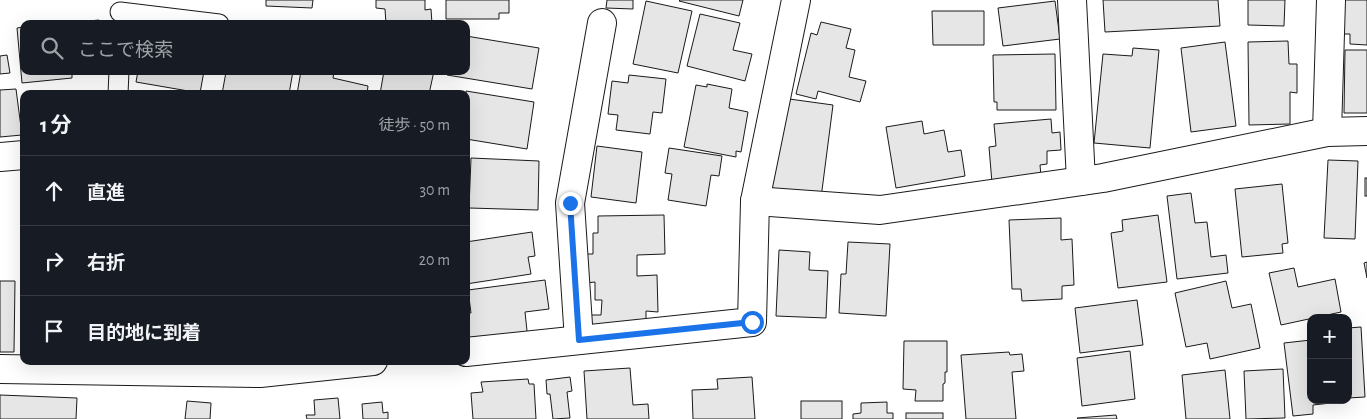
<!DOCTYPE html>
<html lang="ja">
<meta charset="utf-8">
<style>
body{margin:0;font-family:"Alegreya Sans","Noto Sans JP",sans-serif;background:#242831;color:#f1f3f6}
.controls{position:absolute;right:15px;bottom:15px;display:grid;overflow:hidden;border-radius:10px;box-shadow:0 5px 20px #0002}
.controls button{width:45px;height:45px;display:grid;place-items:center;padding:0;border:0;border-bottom:1px solid #363941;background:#171b24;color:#f1f3f6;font:25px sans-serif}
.stop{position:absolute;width:15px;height:15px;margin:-11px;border:4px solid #1a73e8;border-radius:50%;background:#fff}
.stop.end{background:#1a73e8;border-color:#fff;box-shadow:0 1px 5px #0008}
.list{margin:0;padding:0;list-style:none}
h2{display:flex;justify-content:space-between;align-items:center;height:65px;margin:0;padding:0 20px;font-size:21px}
h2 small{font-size:16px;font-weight:400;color:#9ea1a6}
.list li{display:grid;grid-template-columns:32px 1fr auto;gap:15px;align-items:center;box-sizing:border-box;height:70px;padding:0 20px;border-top:1px solid #363941}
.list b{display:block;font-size:19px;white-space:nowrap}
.list em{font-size:16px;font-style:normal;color:#9ea1a6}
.icon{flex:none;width:28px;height:28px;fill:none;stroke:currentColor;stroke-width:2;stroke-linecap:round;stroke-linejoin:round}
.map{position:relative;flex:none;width:1367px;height:419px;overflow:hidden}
.search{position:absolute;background:#171b24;box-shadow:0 5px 20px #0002;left:20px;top:20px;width:450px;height:55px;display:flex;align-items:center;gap:12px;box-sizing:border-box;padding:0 18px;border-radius:10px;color:#9ea1a6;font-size:19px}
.panel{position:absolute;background:#171b24;box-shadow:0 5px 20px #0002;left:20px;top:90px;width:450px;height:275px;border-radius:10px}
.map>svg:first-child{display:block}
</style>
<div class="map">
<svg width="1367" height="419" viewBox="0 0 1367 419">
<rect width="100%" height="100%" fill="#fff"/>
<g fill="#e6e6e6" stroke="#1a1a1a">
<polygon points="266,0 313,0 312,8 266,6"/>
<polygon points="376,0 425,0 425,10 431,9 432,24 386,24 385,9 376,8"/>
<polygon points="446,0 509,0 509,13 499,13 499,19 446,19"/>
<polygon points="607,0 633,0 633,9 606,8"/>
<polygon points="680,0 743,0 739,16 679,1"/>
<polygon points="1103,0 1218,0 1220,26 1105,32"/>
<polygon points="1248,0 1285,0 1284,26 1248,25"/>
<polygon points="1344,0 1367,0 1367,45 1350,44 1350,34 1343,34"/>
<polygon points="646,1 692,11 678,73 633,64"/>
<polygon points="1055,1 1060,39 1003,46 998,8"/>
<polygon points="932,11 984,11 984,45 933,45"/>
<polygon points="700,14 740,23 733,50 752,54 745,81 687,66"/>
<polygon points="99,20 99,24 58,24"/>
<polygon points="821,22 851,29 846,48 855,50 849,77 866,81 860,102 818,91 816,99 796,94 811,33 817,35"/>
<polygon points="24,27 24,71 72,71 72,78 22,83 17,28"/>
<polygon points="466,36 539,48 532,89 447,75 448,71 466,71"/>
<polygon points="1288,41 1289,64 1297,64 1297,93 1290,92 1290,124 1249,125 1248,42"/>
<polygon points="1225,42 1236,126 1191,132 1181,48"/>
<polygon points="1133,48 1159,50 1150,148 1094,143 1103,54 1132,56"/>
<polygon points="1345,50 1367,50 1367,113 1344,113"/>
<polygon points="1055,54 1056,110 997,110 997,102 994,102 993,55"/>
<polygon points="7,55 10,73 0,74 0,56"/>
<polygon points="138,71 204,71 200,93 136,82"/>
<polygon points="235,71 293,71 289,94 222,94 226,72 235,73"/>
<polygon points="301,71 334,72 333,78 368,86 367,94 297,94"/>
<polygon points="384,71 434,71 429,94 380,94"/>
<polygon points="629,75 666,79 662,113 653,112 650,134 616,130 618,115 608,114 612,81 628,83"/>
<polygon points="707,84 732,89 729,108 748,112 741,152 736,151 736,157 684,147 696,85 707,87"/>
<polygon points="16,89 22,135 0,137 0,90"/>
<polygon points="466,91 534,102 527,149 466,139"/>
<polygon points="782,98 833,105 821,198 769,190"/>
<polygon points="1051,119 1052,133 1060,132 1061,150 1047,151 1047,164 1040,165 1041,176 992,183 989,147 996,146 994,124"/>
<polygon points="922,121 924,134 944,130 948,152 961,150 965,176 896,188 886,127"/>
<polygon points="597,146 642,152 636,203 591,197"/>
<polygon points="669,148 722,156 719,176 711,175 706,206 668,200 672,174 665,173"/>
<polygon points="471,158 539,161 538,210 469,208"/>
<polygon points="1328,160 1358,161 1355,239 1324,238"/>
<rect x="1365" y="178" width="2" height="18"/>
<polygon points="1282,184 1288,243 1282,244 1283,253 1242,257 1235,189"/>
<polygon points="1191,193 1195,223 1207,222 1211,257 1226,255 1228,273 1177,279 1167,196"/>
<polygon points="24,201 24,258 22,258"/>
<polygon points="664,215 665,254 637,255 637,276 657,275 658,312 646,311 646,322 589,328 589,315 601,315 602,300 595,300 595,282 586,283 586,254 593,254 593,233 598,233 598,216"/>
<polygon points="1158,215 1167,282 1118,288 1111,233 1123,231 1122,220"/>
<polygon points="1061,218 1061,240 1072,239 1074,285 1062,286 1062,299 1022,301 1021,289 1012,289 1009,220"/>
<polygon points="532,232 535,256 528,257 531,274 466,284 466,242"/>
<polygon points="848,242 890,244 886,316 839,313 841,274 846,274"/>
<polygon points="779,250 810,252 809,270 828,271 826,318 776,316"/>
<polygon points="1367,262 1367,278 1364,263"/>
<polygon points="1294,268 1298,287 1335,279 1341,312 1281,325 1269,273"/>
<polygon points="545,280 549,309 525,312 528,340 466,347 466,313 471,313 468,290"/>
<polygon points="0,281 15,281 14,352 0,352"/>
<polygon points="1226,281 1232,308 1251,304 1260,348 1210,359 1207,343 1186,347 1175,293"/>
<polygon points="1137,300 1143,345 1080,353 1075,308"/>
<polygon points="1361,327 1365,397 1348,398 1348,328"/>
<polygon points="1311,340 1311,400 1331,400 1331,403 1313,405 1313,414 1293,416 1284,343"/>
<polygon points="904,341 947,341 947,372 945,372 945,383 943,384 943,401 915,401 916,390 903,389"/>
<polygon points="1130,351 1135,399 1082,406 1077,358"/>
<polygon points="1009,352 1010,355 1022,354 1024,371 1012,372 1016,419 966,419 961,355"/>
<polygon points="630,368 633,405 648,404 649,419 587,419 584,371"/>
<polygon points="1283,369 1285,418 1246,419 1244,371"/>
<polygon points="1225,370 1230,419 1186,419 1182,375"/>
<polygon points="570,377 572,391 567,392 570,418 553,419 550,394 547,394 546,380"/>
<polygon points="752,377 755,419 693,419 692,390 718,389 717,379"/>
<polygon points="528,379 529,384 534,384 536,419 473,419 471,393 483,392 481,382"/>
<polygon points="0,395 77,398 76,419 0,419"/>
<polygon points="338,398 340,419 307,419 306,415 315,415 314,400"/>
<polygon points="187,401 211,403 210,419 185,419"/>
<rect x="801" y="401" width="41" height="18"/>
<polygon points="382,402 383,413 388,412 388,419 363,419 362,404"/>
<polygon points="887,402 887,413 893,413 893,419 853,419 853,414 861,413 861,403"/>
<rect x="906" y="413" width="37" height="6"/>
<polygon points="1116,415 1117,419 1078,419 1077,418"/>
</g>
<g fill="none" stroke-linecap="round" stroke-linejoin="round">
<g stroke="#1a1a1a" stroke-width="21">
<g id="lane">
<polyline points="120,12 219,24"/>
<polyline points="118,94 119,71"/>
</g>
</g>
<g stroke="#1a1a1a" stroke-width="30">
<g id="street">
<polyline points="1072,0 1081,181"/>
<polyline points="1327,132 1331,0"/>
<polyline points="0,157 24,155"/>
<polyline points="755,201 880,210 1103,178 1327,132 1367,131"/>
<polyline points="579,340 570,203 602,23"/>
<polyline points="466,352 752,322 755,201 796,0"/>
<polyline points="0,369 260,373 373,361"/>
</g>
</g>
<use href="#lane" stroke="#fff" stroke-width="19"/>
<use href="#street" stroke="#fff" stroke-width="28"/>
</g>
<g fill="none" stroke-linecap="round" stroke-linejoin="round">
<polyline stroke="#1a73e8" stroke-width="6" points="570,203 579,340 752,322"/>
</g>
</svg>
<div class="controls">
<button>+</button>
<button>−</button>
</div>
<div class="stop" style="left:752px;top:322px"></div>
<div class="stop end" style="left:570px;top:203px"></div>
<div class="search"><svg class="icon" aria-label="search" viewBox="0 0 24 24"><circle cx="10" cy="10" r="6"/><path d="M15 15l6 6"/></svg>ここで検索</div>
<section class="panel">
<h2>1 分<small>徒歩 · 50 m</small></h2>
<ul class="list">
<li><svg class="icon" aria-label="ahead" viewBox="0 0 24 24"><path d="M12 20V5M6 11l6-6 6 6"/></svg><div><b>直進</b></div><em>30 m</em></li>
<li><svg class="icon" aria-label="right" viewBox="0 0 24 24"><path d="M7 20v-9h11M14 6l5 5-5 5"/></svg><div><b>右折</b></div><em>20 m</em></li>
<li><svg class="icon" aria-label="arrive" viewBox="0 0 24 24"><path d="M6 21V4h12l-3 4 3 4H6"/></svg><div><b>目的地に到着</b></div></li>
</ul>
</section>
</div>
